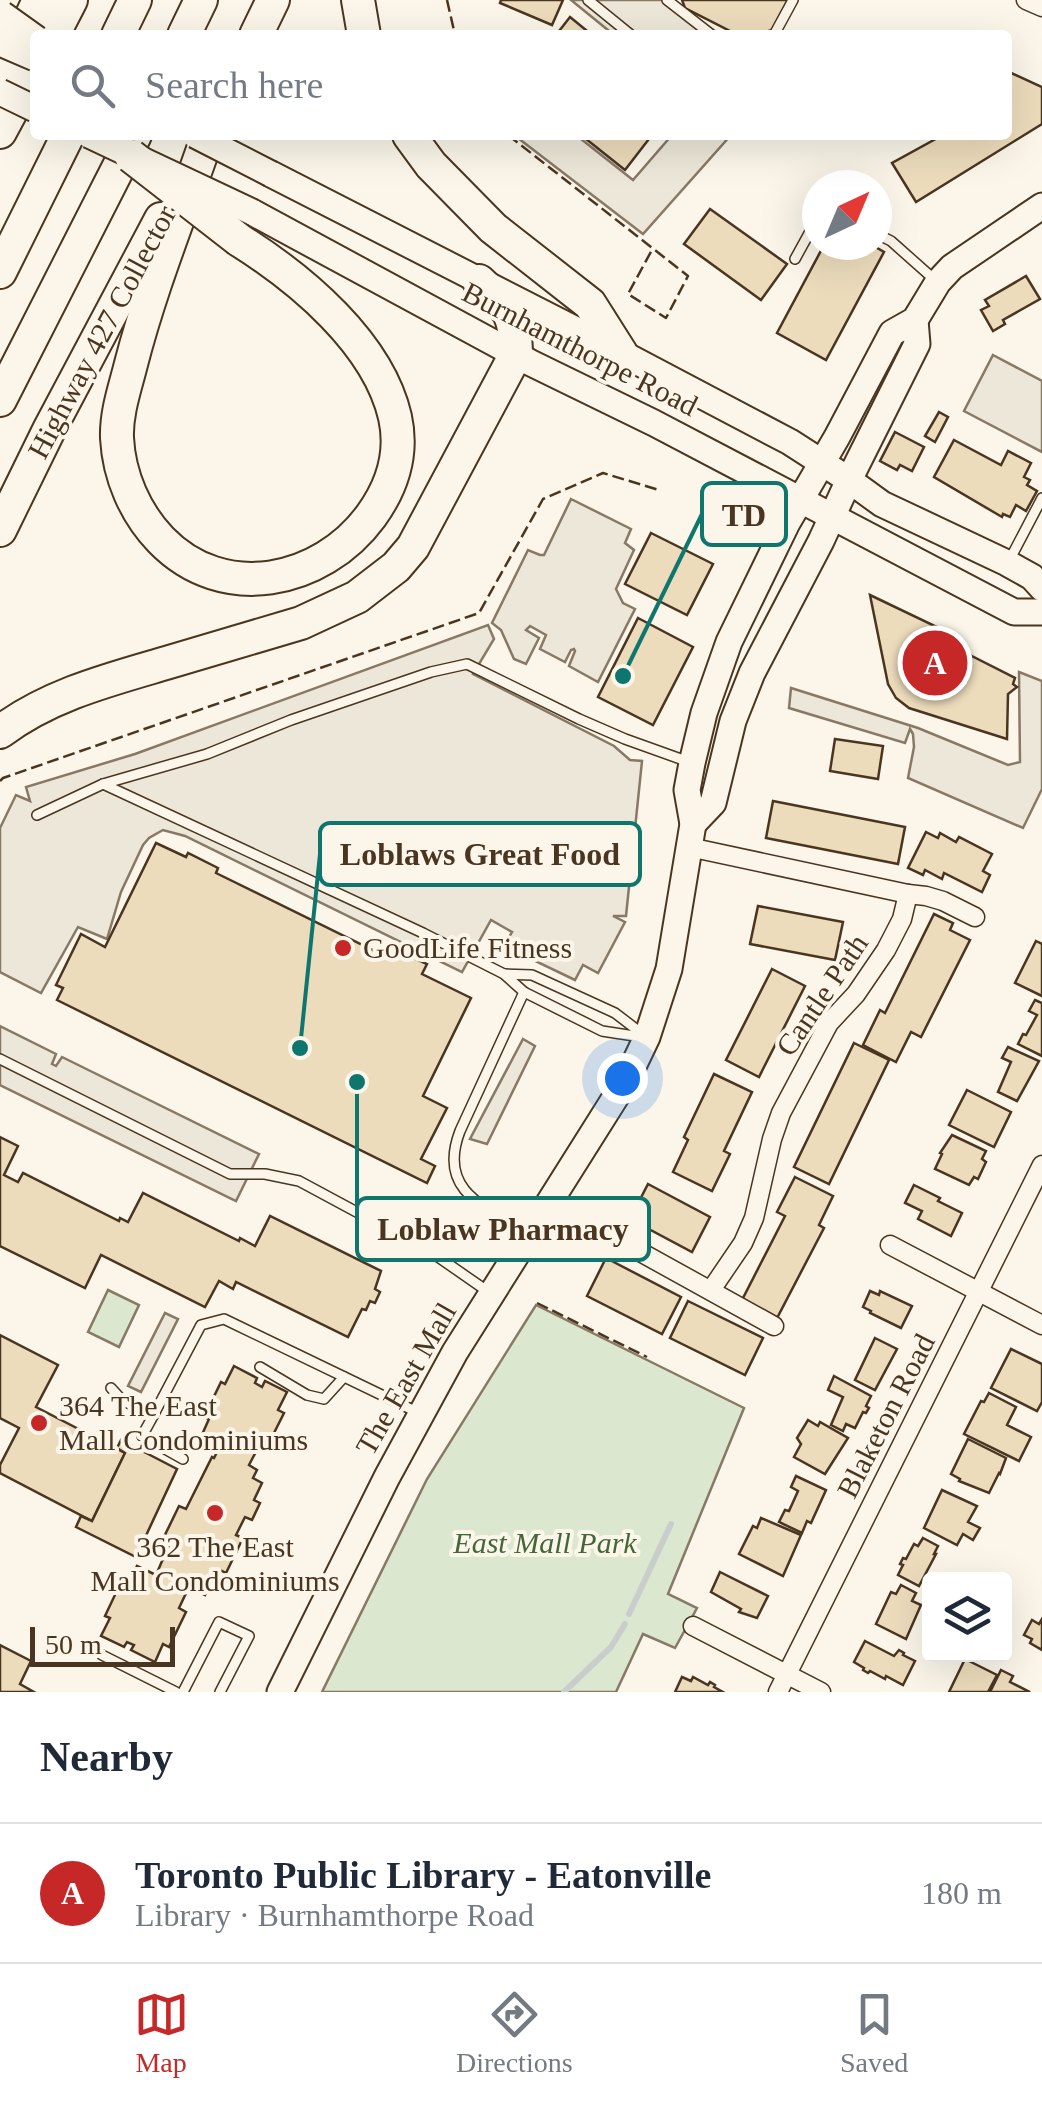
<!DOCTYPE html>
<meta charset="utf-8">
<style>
body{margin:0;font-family:Georgia,serif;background:#f2f2f3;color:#1f2937}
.controls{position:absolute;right:30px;bottom:30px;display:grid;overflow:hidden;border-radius:10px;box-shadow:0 10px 40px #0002}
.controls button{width:90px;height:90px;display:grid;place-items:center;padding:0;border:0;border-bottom:2px solid #e0e1e3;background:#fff;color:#1f2937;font:50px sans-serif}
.compass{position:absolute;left:802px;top:170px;width:90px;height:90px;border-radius:50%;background:#fff;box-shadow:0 10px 40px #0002;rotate:44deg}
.scale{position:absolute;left:30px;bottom:25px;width:145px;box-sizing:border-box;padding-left:10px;border:5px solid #4a3520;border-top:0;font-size:28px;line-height:35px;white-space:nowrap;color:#4a3520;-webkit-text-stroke:8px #fbf6e9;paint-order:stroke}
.you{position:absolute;left:622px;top:1078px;width:35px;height:35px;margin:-25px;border:8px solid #fff;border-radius:50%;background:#1a73e8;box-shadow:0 0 0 15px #1a73e833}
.badge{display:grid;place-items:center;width:65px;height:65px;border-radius:50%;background:#c62828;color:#fff;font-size:32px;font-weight:700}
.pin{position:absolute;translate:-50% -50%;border:5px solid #fff;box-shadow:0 2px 10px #0006}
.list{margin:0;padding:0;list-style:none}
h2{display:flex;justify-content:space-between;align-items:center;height:130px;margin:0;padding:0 40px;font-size:42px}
h2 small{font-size:32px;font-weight:400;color:#747a83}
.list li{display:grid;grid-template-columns:65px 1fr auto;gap:30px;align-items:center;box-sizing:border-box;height:140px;padding:0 40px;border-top:2px solid #e0e1e3}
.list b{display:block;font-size:38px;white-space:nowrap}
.list p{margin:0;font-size:32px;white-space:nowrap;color:#747a83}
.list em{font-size:32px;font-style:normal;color:#747a83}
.icon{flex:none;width:55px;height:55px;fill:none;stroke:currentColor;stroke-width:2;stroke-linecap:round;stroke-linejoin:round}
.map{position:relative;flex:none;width:1042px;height:1692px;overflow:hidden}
.search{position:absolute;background:#fff;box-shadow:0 10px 40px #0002;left:30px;right:30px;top:30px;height:110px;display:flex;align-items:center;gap:25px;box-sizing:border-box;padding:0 35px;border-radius:10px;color:#747a83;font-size:38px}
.sheet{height:270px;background:#fff}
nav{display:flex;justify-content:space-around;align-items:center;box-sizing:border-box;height:140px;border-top:2px solid #e0e1e3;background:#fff;font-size:28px;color:#747a83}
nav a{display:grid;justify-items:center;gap:5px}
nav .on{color:#c62828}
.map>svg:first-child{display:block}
</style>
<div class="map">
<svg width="1042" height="1692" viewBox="0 0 1042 1692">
<rect width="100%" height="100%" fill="#fbf6e9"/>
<g fill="#dce7d0" stroke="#887966" stroke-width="2.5">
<polygon points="108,1290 139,1305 119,1347 88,1332"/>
<polygon points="536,1305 744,1408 668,1594 697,1608 675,1648 643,1634 616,1692 322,1692 427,1479"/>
</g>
<g fill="#ede7d9" stroke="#887966" stroke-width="2.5">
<polygon points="571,0 671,0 717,35 614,35"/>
<polygon points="514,135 576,135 633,180 672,135 731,135 643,234"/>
<polygon points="993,355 1042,381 1042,452 964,411"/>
<polygon points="571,499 631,529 625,543 634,550 616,589 623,603 635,609 598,682 569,666 575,651 574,649 571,650 565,662 540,649 546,635 530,626 526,630 539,638 526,664 514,659 501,630 492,623 528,550 540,555 544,555"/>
<polygon points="488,625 494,639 473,674 614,746 630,760 642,761 626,916 613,916 625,922 598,973 583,965 575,980 504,946 512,932 491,920 462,972 185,836 163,830 149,838 143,845 121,892 107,939 78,927 41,993 0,972 0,828 16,795 30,801 26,787 135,754"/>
<polygon points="1019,672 1042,681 1042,789 1023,828 908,778 914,747 913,734 910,729 905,743 789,708 791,688 918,728 1008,765 1020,762"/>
<polygon points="0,1026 56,1054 52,1064 56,1066 62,1057 259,1154 236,1201 0,1085"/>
<polygon points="523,1039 535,1046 487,1144 470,1139"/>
<polygon points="165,1313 178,1319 141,1392 128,1386"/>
</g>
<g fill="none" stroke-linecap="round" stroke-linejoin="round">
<g stroke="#c9cecd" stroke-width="6">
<polyline points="629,1614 671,1524"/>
<polyline points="564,1692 611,1647 625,1624"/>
</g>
</g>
<g fill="#ecdcbc" stroke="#4a3520" stroke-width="2.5">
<polygon points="501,0 563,0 552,25 500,3"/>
<polygon points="682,0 788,0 774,29 758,35 738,35 685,8"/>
<polygon points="570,17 592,35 556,35"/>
<polygon points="1007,71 1042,87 1042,124 916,202 892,163 943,135 1007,135"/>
<polygon points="581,135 652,135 625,170"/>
<polygon points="710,209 787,264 761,300 684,244"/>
<polygon points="824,245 872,245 884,252 826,360 777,333"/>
<polygon points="1026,276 1040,299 1003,320 1005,324 993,331 981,310 989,306 985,300"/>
<polygon points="939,412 948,417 935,442 925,436"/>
<polygon points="895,432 924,447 912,471 900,465 897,470 880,461"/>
<polygon points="954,440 1001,465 1008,451 1031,463 1024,477 1030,480 1027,485 1037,491 1026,511 1016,505 1010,517 1003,514 1002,517 934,477"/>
<polygon points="651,533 713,564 687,615 625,584"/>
<polygon points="870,595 960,638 956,648 1015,678 1013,684 1017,687 1008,694 1007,739 909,708 896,698 888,684"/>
<polygon points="638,618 693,647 653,725 598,697"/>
<polygon points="835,739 883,746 878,779 830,771"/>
<polygon points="773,801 905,827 898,864 766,838"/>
<polygon points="926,832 938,838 940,833 956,842 959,837 992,854 983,871 990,875 982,892 944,873 942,879 925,870 923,875 908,868"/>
<polygon points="156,843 186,857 188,853 218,868 216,873 383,955 388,946 427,964 422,974 471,998 423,1096 447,1108 421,1159 435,1166 427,1183 57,1000 63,988 56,985 81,934 105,947"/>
<polygon points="758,906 843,922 835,960 750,944"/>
<polygon points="934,914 953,923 950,930 970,940 921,1037 911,1032 896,1062 863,1045 880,1010 885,1013"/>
<polygon points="1036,941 1042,944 1042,996 1015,983"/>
<polygon points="772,969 805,986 759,1077 726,1060"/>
<polygon points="1035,1000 1042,1003 1042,1056 1018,1044 1023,1034 1026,1035 1037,1015 1029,1011"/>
<polygon points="854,1043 889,1060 829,1184 794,1167"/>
<polygon points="1008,1047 1039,1061 1017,1101 998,1092 1011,1062 1002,1058"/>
<polygon points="714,1074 752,1092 724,1151 730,1154 712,1191 673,1172 688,1140 684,1137"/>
<polygon points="967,1090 1011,1112 994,1147 949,1125"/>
<polygon points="952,1135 986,1151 982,1159 986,1162 978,1179 974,1177 969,1185 935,1169 942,1154 940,1153"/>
<polygon points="0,1137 18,1146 4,1175 18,1182 23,1173 119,1221 120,1218 128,1222 143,1193 239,1241 240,1238 255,1246 270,1216 381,1271 375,1289 380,1292 375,1303 370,1301 366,1310 362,1309 348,1337 236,1282 233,1289 219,1281 205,1307 101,1255 85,1288 0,1246"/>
<polygon points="795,1177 833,1196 819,1225 824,1228 776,1320 741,1302 785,1216 777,1212"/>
<polygon points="648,1184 710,1217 692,1252 630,1219"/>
<polygon points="914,1185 940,1198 938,1201 962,1213 951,1236 918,1219 922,1211 905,1203"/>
<polygon points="606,1258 681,1297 662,1334 587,1296"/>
<polygon points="870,1291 879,1295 880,1291 912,1306 901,1328 870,1313 871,1311 863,1307"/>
<polygon points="688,1301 763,1338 745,1375 670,1338"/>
<polygon points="0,1335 58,1365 36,1407 125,1453 92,1521 0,1473 0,1465 19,1428 0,1418"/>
<polygon points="875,1338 897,1349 875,1390 855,1380"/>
<polygon points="1011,1349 1042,1364 1042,1402 1037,1411 991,1388"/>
<polygon points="234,1366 257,1378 255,1383 262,1387 265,1381 287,1392 278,1410 284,1413 267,1447 260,1444 249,1465 257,1470 253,1478 262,1483 254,1500 260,1503 252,1520 245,1517 236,1535 243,1538 226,1573 218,1569 205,1595 189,1587 179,1608 186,1612 169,1647 163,1644 155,1662 131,1650 134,1645 127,1642 124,1647 101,1636 110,1618 105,1616 122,1580 129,1583 137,1566 156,1575 169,1545 162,1541 179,1506 186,1509 212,1457 214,1458 220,1446 201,1437 209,1419 204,1417 221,1382 225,1384"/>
<polygon points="834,1376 871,1396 866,1406 869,1408 866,1413 863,1412 855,1428 846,1424 843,1431 831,1425 843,1397 828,1390"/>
<polygon points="989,1393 1016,1407 1007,1425 1031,1437 1019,1461 964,1434 981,1401 984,1402"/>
<polygon points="808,1420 818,1426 820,1422 848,1438 825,1474 794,1457 801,1444 797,1438"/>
<polygon points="968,1439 1006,1458 1000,1474 999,1473 989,1493 959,1481 960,1479 951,1474"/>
<polygon points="121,1440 177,1469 136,1557 76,1527 81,1516 92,1521 125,1453 117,1448"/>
<polygon points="796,1476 826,1490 811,1523 807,1521 802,1533 779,1522 785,1510 789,1511 798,1491 791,1487"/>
<polygon points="942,1490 977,1506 968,1522 980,1528 973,1540 963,1534 957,1545 924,1528"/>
<polygon points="761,1518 801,1535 783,1576 739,1554 753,1526 757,1528"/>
<polygon points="923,1538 938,1546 934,1554 936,1554 919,1586 898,1575 903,1565 900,1564 903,1558 906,1559 914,1544 918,1546"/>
<polygon points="720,1572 768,1596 757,1618 739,1612 741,1609 711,1592"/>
<polygon points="901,1585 916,1593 912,1601 921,1605 906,1639 876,1624 891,1592 896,1594"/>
<polygon points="1042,1619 1042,1650 1030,1643 1032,1639 1024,1635 1032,1620 1039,1624"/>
<polygon points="865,1641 894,1656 899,1650 904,1653 903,1655 915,1661 903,1685 886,1676 885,1679 870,1671 868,1673 863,1670 864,1668 854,1662"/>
<polygon points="0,1645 31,1661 20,1684 34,1692 0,1692"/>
<polygon points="965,1659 997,1675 988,1692 949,1692"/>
<polygon points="1001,1670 1013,1676 1010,1682 1030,1692 990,1692"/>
<polygon points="682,1677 691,1681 693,1677 708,1685 710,1682 715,1685 714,1687 723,1692 675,1692"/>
</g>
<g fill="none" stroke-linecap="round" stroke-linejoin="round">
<g stroke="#4a3520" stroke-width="12">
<g id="service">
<polyline points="588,0 631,35"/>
<polyline points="667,0 712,35"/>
<polyline points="774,35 793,0"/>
<polyline points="877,234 891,241 936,281"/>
<polyline points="795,259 817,219"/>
<polyline points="1009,561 1042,498"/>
<polyline points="103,784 423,933 504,974 524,992 602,1031 641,1037"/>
<polyline points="37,815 103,784 207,754 291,720 431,672 467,664 579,719 625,739 689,762"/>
<polyline points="504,974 532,975 615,1013 645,1036"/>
<path d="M 524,992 L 460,1131 C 437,1191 484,1207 528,1231"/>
<polyline points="0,1059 230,1174 265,1174 299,1181 431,1252 490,1293"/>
<polyline points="260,1367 307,1395 324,1399 344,1377"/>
<polyline points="111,1388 122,1400 153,1416 201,1325 224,1319 419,1413"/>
<polyline points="153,1416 142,1436 183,1459"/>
<polyline points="102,1655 176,1692"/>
<polyline points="183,1692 219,1622 249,1636 220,1692"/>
</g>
</g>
<g stroke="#4a3520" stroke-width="21">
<g id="minor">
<polyline points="1026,0 1042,7"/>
<polyline points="689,847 908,894 926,896 943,901 975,917"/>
<polyline points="550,1202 774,1326"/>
<polyline points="890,1245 1042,1325"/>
<polyline points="711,1290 743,1243 754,1218 772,1139 781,1113 829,1023 856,994 886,950 902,919 908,894"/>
<polyline points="693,1626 821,1692"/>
<polyline points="778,1692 1042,1165"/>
</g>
</g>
<g stroke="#4a3520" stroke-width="29">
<g id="secondary">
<polyline points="271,174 621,353 790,442 849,480 882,504 1007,563 1032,577 1042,588"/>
<polyline points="252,212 531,363 654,423 1014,612 1042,612"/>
<polyline points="693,824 713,803 733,721 752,673 821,541 849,480 917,344 915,320"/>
<polyline points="280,1692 387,1477 455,1352 627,1079 647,1037 669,969 693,824 687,790 692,763 704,713 729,642 787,523 837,437 892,333 915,320 938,282 952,267 1042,206"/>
</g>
</g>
<g stroke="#4a3520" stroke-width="36">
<g id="motorway">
<polyline points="358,0 364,35"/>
<polyline points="53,35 71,0"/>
<polyline points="118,35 135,0"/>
<polyline points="184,35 201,0"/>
<polyline points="256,35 273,0"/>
<polyline points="0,83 39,0"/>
<polyline points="0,132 35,67"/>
<path d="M 208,135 C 182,211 151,286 131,364 C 125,388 116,413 117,438 C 119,476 135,513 161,540 C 223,604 321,584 371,516 C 392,487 403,453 395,417 C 378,343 301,279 239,240"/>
<polyline points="409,135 431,165 493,228 590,304 621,353"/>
<polyline points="0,272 68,135"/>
<polyline points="0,400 135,135"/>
<polyline points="0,530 49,430 161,219"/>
<path d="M 0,732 C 49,695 108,680 166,663 C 211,650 256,636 301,623 L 357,597 L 396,567 L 413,547 L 516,354 C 515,312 509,309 479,281"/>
</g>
</g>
<use href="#service" stroke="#fbf6e9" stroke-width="9"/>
<use href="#minor" stroke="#fbf6e9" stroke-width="18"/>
<use href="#secondary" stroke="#fbf6e9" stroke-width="25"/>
<use href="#motorway" stroke="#fbf6e9" stroke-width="32"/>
<g stroke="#4a3520" stroke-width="29" stroke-linecap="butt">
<g id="secondary-bridge">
<polyline points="0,43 35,58"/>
<polyline points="0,92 35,109"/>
<polyline points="89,135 252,212"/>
<polyline points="195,135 271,174"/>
</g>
</g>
<g stroke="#4a3520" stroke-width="36" stroke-linecap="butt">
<g id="motorway-bridge">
<polyline points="0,17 35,42"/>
<polyline points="131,156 239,240"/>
</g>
</g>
<use href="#secondary-bridge" stroke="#fbf6e9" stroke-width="25"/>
<use href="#motorway-bridge" stroke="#fbf6e9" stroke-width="32"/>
<g stroke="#4a3520" stroke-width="2.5" stroke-dasharray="12 5" stroke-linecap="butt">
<polyline points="447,0 455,35"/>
<polyline points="508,135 688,276 666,318 628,294 653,248"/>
<polyline points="0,781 3,778 479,613 543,499 603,473 659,490"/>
<polyline points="537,1303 647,1357"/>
</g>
</g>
<g fill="#c62828" stroke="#fbf6e9" stroke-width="4">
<circle cx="343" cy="948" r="10"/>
<circle cx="39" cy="1423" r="10"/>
<circle cx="215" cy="1513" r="10"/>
</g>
<g text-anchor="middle" stroke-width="8" stroke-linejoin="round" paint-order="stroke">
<g font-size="30" fill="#4a3520" stroke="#fbf6e9">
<text transform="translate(102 332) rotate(-62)" y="10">Highway 427 Collector</text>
<text transform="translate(580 349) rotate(27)" y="10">Burnhamthorpe Road</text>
<text transform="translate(822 995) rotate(-56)" y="10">Cantle Path</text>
<text transform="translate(406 1379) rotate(-60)" y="10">The East Mall</text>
<text transform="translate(886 1416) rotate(-63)" y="10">Blaketon Road</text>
</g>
<g font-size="30" fill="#4a3520" stroke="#fbf6e9" text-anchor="start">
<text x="363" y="958">GoodLife Fitness</text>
<text x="59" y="1416">364 The East<tspan x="59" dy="34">Mall Condominiums</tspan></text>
<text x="215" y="1557" text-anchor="middle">362 The East<tspan x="215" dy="34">Mall Condominiums</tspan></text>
</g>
<g font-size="30" font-style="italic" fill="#436837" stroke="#fbf6e9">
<text x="545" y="1553">East Mall Park</text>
</g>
</g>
<path fill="none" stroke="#0f766e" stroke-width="4" d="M623 676L702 514M300 1048L320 854M357 1082L357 1229"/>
<g fill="#0f766e" stroke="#fbf6e9" stroke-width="4">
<circle cx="623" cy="676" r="10"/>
<circle cx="300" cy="1048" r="10"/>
<circle cx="357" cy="1082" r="10"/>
</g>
<g fill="#fbf6e9" stroke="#0f766e" stroke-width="4">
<rect x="702" y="483" width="84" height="62" rx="10"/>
<rect x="320" y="823" width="320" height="62" rx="10"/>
<rect x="357" y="1198" width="292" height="62" rx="10"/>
</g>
<g font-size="32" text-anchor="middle" font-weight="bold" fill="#4a3520">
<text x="744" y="526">TD</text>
<text x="480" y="865">Loblaws Great Food</text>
<text x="503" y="1240">Loblaw Pharmacy</text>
</g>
</svg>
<div class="controls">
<button><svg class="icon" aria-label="layers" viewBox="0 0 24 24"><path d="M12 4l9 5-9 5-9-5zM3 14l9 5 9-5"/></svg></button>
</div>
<svg class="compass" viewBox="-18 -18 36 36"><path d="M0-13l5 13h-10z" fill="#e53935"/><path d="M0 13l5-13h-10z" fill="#747a83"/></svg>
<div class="scale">50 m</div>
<div class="you"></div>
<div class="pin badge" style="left:935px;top:663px">A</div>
<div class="search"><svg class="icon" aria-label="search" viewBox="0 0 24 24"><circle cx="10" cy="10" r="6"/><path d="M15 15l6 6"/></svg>Search here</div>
</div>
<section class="sheet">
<h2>Nearby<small></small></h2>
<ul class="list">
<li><span class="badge">A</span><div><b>Toronto Public Library - Eatonville</b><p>Library · Burnhamthorpe Road</p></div><em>180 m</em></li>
</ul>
</section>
<nav>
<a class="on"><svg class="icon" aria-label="map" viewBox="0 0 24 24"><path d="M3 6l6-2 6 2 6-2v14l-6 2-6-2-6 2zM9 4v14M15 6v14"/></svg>Map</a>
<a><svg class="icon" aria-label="directions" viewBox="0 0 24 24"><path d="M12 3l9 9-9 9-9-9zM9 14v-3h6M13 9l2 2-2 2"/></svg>Directions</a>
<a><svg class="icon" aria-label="saved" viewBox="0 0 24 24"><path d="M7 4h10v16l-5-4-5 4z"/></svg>Saved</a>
</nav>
